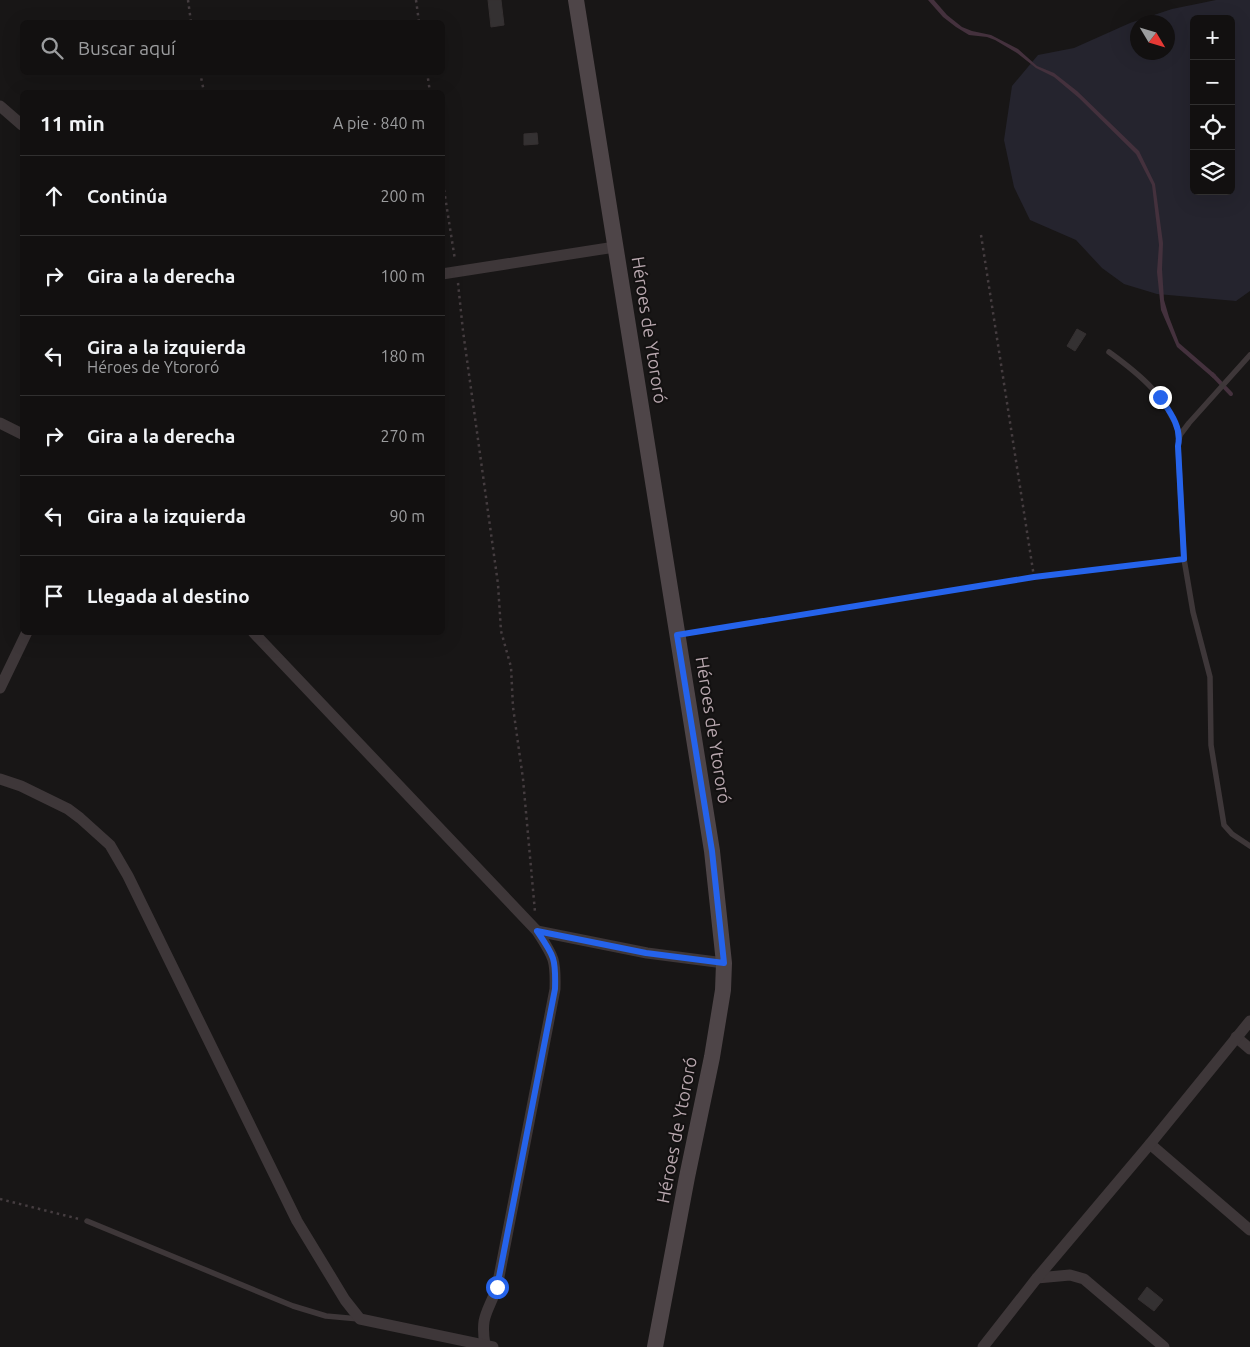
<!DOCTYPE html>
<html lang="es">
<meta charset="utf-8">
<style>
body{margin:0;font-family:Ubuntu,sans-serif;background:#1b1919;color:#f1f3f6}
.controls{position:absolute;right:15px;top:15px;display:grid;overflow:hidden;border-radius:8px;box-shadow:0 5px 20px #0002}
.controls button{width:45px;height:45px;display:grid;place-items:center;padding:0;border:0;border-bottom:1px solid #313030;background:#121010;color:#f1f3f6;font:25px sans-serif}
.compass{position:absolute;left:1130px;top:15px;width:45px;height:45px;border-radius:50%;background:#121010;box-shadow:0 5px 20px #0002;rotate:128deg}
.stop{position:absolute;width:15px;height:15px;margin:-11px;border:4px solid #2563eb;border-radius:50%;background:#fff}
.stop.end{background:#2563eb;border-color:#fff;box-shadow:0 1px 5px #0008}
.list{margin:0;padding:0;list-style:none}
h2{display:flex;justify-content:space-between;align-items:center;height:65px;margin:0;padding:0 20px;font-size:21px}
h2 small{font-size:16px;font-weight:400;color:#9c9d9f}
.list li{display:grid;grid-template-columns:32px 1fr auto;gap:15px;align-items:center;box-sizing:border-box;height:80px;padding:0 20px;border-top:1px solid #313030}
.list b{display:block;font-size:19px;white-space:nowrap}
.list p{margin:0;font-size:16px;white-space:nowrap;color:#9c9d9f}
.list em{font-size:16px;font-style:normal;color:#9c9d9f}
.icon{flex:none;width:28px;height:28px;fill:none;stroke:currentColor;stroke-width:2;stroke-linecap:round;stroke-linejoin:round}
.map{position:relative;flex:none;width:1250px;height:1347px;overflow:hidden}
.search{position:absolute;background:#121010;box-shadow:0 5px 20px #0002;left:20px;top:20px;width:425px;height:55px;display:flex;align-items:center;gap:12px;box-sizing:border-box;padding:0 18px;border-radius:8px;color:#9c9d9f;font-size:19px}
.panel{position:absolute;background:#121010;box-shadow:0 5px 20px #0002;left:20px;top:90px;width:425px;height:545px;border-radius:8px}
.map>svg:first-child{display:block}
</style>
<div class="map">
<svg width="1250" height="1347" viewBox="0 0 1250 1347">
<rect width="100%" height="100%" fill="#181616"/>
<path fill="#25242e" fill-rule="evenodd" d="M 1216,0 L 1250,0 L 1250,291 L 1236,301 L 1157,294 L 1124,284 L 1102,268 L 1076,240 L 1030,220 L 1014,187 L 1004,140 L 1012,86 L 1038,55 L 1074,48 L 1130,23 L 1172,9 ZM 1194,19 L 1231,19 L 1231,191 L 1194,191 ZM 1138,22 L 1168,22 L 1168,52 L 1138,52 Z"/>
<polygon fill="#44313d" points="928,0 934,0 947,15 962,27 972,31 991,35 1018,49 1037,66 1054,73 1077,91 1139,151 1155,184 1163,243 1162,269 1164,300 1169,317 1179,343 1216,375 1213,378 1177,347 1161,310 1157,272 1159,245 1152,185 1136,154 1079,98 1054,77 1036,68 1017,53 995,40 987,37 969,35 956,27 943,17"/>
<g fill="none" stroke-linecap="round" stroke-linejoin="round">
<polyline stroke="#44313d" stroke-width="4" points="1212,374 1231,394"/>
</g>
<g fill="#343132" stroke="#353031">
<polygon points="488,0 501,0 504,25 491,27"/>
<polygon points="537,133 538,144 524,145 524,134"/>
<polygon points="1077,329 1086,334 1075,351 1067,346"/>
<polygon points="1147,1287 1163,1300 1154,1311 1138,1299"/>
</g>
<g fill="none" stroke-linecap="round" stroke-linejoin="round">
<g stroke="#453d40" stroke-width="2.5" stroke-dasharray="2.5 4" stroke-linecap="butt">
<polyline points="188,0 191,22"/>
<polyline points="416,0 419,22"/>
<polyline points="200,72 204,92"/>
<polyline points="427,72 430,92"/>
<polyline points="442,177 455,260"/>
<polyline points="981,235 1034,577"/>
<polyline points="458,283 463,331 498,584 501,631 511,667 513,707 523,779 535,912"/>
<polyline points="692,633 1034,577 1175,560"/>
<polyline points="0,1199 79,1219"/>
</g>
<g stroke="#3e3739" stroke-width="5.5">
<path d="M 1109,352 C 1142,376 1166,396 1180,435"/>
<polyline points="1250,355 1189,423 1180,435 1178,446 1184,559 1193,612 1210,677 1211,745 1224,825 1232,834 1250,846"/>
<polyline points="87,1221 293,1306 326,1316 359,1319"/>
</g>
<g stroke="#3e3739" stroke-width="11">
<polyline points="0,106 22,125"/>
<polyline points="442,274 615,247"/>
<polyline points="0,423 22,434"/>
<path d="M 253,632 L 537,931 C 553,956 556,958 555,989 L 497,1287 C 488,1313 480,1315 485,1345"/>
<polyline points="0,688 27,632"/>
<polyline points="0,779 21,786 68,809 80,818 110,845 128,876 297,1221 345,1300 360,1319 493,1347"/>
<polyline points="537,931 647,953 724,963"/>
<polyline points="1236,1037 1250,1049"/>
<polyline points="1150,1144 1250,1230"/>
<polyline points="1037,1278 1070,1275 1084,1279 1164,1347"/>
<polyline points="983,1347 1037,1278 1150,1144 1250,1021"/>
</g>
<polyline stroke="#4e4548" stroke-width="16" points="576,0 712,851 724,963 723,990 712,1057 687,1177 655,1347"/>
</g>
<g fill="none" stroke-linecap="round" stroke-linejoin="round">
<path stroke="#2563eb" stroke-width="6" d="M 497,1287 L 555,989 C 556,958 554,956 537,931 L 646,953 L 724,963 L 712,851 L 677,635 L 1034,577 L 1184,559 L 1178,446 C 1182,427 1170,412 1160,397"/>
</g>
<g text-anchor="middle" stroke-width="4" stroke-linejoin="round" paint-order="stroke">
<g font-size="18" fill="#b9a8af" stroke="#131111">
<text transform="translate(649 330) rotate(81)" y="6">Héroes de Ytororó</text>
<text transform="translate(713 730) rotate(81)" y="6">Héroes de Ytororó</text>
<text transform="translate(677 1130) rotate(-79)" y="6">Héroes de Ytororó</text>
</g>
</g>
</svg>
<div class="controls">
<button>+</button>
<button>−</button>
<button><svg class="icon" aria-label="locate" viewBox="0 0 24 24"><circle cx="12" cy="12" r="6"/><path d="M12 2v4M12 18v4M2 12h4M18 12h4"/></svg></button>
<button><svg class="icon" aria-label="layers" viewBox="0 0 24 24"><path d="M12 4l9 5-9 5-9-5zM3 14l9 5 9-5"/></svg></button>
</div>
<svg class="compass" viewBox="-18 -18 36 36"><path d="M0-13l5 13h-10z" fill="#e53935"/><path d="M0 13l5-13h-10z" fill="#9c9d9f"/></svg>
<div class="stop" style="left:497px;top:1287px"></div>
<div class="stop end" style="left:1160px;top:397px"></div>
<div class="search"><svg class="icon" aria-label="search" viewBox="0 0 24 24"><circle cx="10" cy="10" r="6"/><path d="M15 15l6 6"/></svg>Buscar aquí</div>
<section class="panel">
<h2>11 min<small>A pie · 840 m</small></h2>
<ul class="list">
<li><svg class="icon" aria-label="ahead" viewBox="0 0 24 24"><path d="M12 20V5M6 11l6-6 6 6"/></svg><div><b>Continúa</b></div><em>200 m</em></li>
<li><svg class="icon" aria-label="right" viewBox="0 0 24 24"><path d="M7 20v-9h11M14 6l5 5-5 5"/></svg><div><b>Gira a la derecha</b></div><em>100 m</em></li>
<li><svg class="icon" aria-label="left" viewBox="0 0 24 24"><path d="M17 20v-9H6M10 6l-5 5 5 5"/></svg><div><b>Gira a la izquierda</b><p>Héroes de Ytororó</p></div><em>180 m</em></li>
<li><svg class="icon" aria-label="right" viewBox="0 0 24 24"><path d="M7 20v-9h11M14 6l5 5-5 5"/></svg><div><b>Gira a la derecha</b></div><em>270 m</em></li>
<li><svg class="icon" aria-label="left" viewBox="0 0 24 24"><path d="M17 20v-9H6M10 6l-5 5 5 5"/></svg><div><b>Gira a la izquierda</b></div><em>90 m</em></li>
<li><svg class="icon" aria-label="arrive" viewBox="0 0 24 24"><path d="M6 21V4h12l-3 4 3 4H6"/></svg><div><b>Llegada al destino</b></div></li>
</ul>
</section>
</div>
